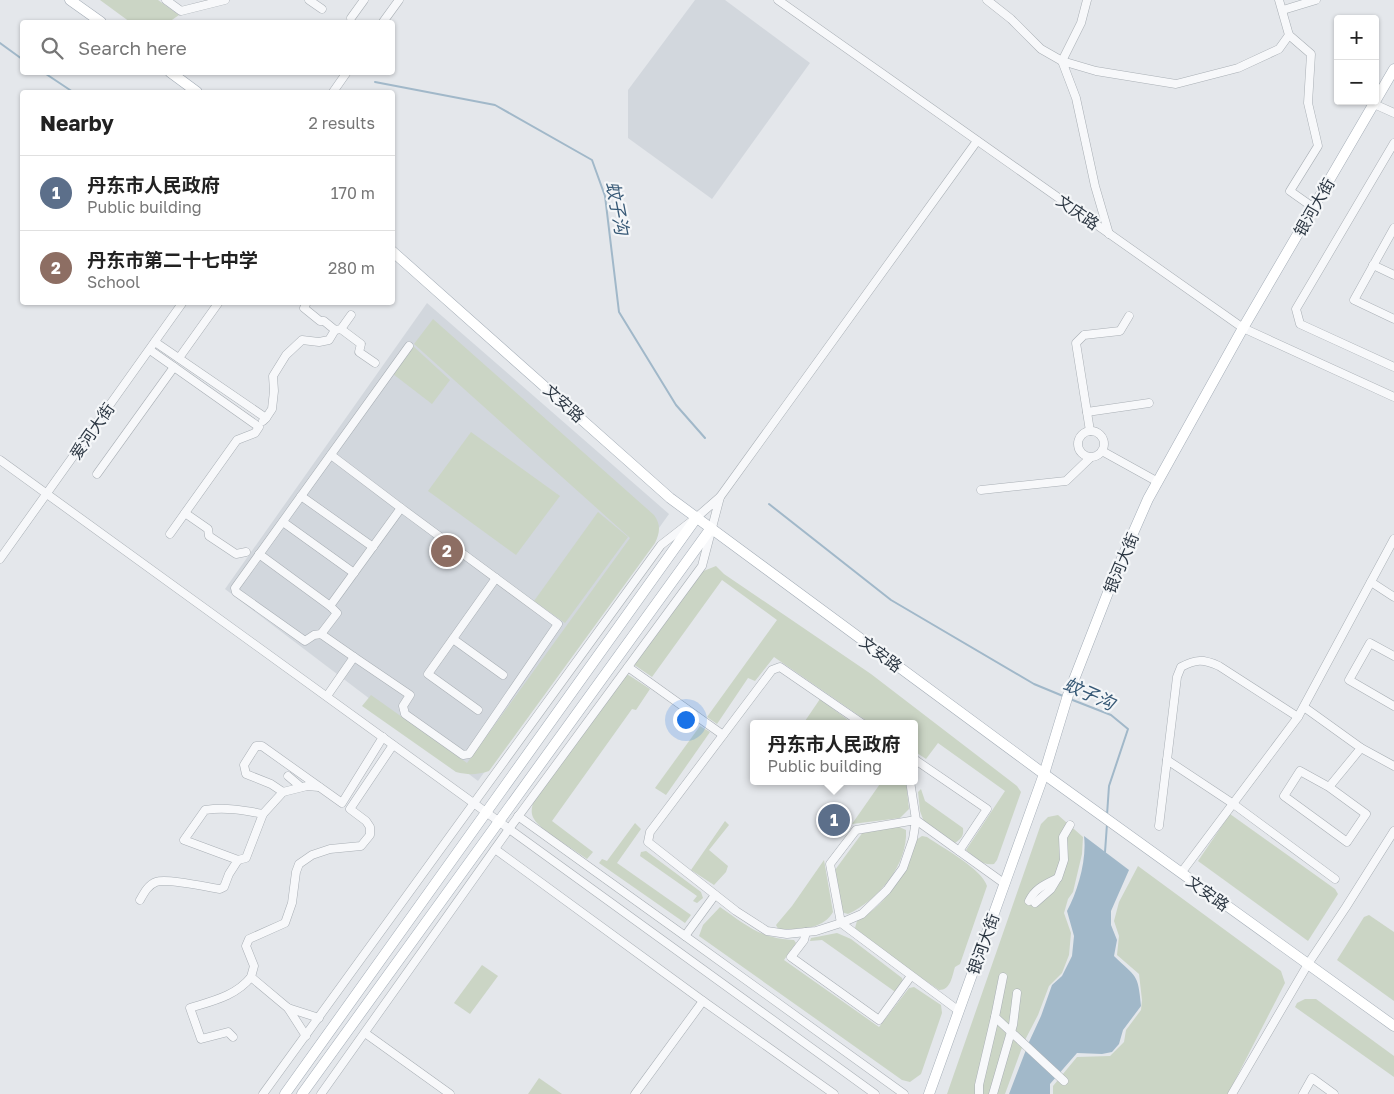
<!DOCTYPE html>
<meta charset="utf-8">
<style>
body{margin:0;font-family:"Golos Text","Noto Sans SC",sans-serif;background:#f2f2f2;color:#222}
.controls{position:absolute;right:15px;top:15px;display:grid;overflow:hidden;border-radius:5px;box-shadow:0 1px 4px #0004}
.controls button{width:45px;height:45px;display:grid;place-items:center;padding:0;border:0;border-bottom:1px solid #e0e0e0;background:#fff;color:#222;font:25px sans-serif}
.you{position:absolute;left:685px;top:719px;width:18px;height:18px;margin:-12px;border:4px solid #fff;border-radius:50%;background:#1a73e8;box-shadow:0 0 0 8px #1a73e833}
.badge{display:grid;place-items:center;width:32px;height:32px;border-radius:50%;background:#0f766e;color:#fff;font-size:16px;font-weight:700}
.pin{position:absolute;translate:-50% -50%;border:2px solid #fff;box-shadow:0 1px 5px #0006}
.popup{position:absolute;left:750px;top:720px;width:168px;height:65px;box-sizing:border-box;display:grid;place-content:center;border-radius:5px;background:#fff;filter:drop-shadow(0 1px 4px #0005);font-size:16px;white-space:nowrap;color:#767676}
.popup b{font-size:19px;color:#222}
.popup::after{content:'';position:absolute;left:50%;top:100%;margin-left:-10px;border:10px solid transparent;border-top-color:#fff}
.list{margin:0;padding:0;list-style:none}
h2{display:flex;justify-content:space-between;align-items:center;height:65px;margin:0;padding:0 20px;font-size:21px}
h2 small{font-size:16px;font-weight:400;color:#767676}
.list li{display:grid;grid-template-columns:32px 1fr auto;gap:15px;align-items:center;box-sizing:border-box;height:75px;padding:0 20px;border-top:1px solid #e0e0e0}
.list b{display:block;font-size:19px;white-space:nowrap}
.list p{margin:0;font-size:16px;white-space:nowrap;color:#767676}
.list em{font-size:16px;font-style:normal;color:#767676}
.icon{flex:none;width:28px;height:28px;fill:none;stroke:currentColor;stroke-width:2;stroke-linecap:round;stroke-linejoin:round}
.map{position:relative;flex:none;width:1394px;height:1094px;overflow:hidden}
.search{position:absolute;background:#fff;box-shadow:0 1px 4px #0004;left:20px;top:20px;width:375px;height:55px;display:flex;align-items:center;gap:12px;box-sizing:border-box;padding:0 18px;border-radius:5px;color:#767676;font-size:19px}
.panel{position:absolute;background:#fff;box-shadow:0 1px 4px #0004;left:20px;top:90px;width:375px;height:215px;border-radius:5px}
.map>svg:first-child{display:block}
</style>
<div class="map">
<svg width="1394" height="1094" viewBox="0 0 1394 1094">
<rect width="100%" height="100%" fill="#e4e7eb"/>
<g fill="#d2d7dd">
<polygon points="695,0 725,0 810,63 712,199 628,138 628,90"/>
<polygon points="427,303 669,514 478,781 225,589"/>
</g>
<g fill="#cbd5c5">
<polygon points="100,0 158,0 179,15 169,22 130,22"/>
<path d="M 433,319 L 654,515 C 661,525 660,532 655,543 L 489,771 C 477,775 468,775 456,772 L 362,706 L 371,695 L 467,763 L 630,538 L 414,344 Z"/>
<polygon points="413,346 450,380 432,404 393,374"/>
<polygon points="471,432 560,496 516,555 428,491"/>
<polygon points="598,512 628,537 565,623 534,601"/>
<path d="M 716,566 L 724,574 L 871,674 L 1017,786 L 1021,792 L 997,860 L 994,864 C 982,866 975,857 966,850 L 1005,791 L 938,743 L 926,759 L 914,751 L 914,724 L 871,724 L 774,657 L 755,681 L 748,678 L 717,724 L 707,717 L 777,620 L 722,580 L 652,677 L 633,664 L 701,572 Z"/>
<path d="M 627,674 L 650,689 L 636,710 L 632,709 L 552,821 L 593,852 L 587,859 C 575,850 540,830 534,819 C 530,813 532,806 534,800 Z"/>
<polygon points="820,699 852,723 852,724 803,724"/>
<polygon points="700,726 710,732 666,795 655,788"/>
<polygon points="882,781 906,781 909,809 900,818 852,824"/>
<path d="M 921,789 L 925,801 L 963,828 C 964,836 961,839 955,843 L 924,822 L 920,811 L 918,792 Z"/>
<polygon points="1230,814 1335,889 1338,894 1308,941 1198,861"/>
<polygon points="1058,815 1083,837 1082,854 1073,892 1068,899 1064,913 1071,933 1069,955 1062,973 1049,986 1038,1015 1024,1042 1005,1094 947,1094 1041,824 1048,817"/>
<polygon points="725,821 729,825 709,850 728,866 726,872 714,885 691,870"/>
<polygon points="635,823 641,829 617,863 691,915 685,923 599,863 602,859 607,861"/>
<path d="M 897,826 L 906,830 C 908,865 878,900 848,914 L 841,912 L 835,870 L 863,832 Z"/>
<path d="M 922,836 L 927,837 C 943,848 982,869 987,886 L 960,964 L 955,967 C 952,976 951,990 939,990 L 859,935 L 855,928 L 857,921 C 893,900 900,876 916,840 Z"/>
<polygon points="646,851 701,892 703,898 697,903 693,901 697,896 640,856 641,852"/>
<path d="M 824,860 L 833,912 C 822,931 797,929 778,929 L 776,925 L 792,906 Z"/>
<polygon points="1138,866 1281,971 1285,983 1228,1094 1053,1094 1053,1086 1077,1057 1110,1056 1124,1042 1126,1030 1141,1010 1142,1000 1139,974 1117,955 1119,936 1114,921 1119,902"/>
<path d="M 720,907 C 746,925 761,939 794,940 L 796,943 L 784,960 L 879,1027 L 909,988 L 914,987 L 941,1005 L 942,1013 L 921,1074 L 910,1082 L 902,1080 L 699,936 L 703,925 Z"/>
<polygon points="1369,915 1394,932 1394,1001 1337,960 1364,917"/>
<polygon points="837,933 851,939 902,978 903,982 897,991 894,991 822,940 810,941 811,938"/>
<polygon points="482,965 498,976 470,1014 454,1003"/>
<polygon points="1305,999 1316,999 1394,1056 1394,1077 1295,1007 1297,1003"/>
<polygon points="539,1078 562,1094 528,1094"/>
</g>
<path fill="#a1b8c9" d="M 1084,836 L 1129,870 L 1111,911 L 1111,925 L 1117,940 L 1114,956 C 1136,978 1138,972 1141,1006 L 1123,1030 L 1119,1044 L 1112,1052 L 1102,1054 L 1077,1053 L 1050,1084 L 1050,1094 L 1009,1094 L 1029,1042 L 1041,1016 L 1052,985 L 1062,976 L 1072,956 L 1074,936 L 1067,911 C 1078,891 1087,859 1084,836 Z"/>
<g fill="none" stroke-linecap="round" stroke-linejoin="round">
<g stroke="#a1b8c9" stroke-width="2">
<polyline points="0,43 22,59"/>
<polyline points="43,72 73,92"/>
<polyline points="294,72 306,73"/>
<polyline points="375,82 495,105 592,160 605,196 619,312 676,405 705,438"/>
<polyline points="769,504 891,600 1034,684 1063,696"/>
<polyline points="1070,699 1111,715 1128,729 1109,786 1107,815"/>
<polyline points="1105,852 1107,824"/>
</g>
<g stroke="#a9afb5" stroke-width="9">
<g id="minor">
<polyline points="166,0 181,11 225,0"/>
<polyline points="309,0 322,9"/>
<polyline points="778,0 1243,328 1394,397"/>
<polyline points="987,0 1011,19 1041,49 1062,61 1081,23 1087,0"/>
<polyline points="1283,10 1316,0"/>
<polyline points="351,18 364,0"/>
<polyline points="383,22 399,0"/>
<polyline points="1289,35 1311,54 1308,103 1318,146 1290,191 1314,208"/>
<polyline points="333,92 347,72"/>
<polyline points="1374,104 1394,113"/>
<polyline points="1394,143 1296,309 1300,324 1394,367"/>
<polyline points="1394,228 1354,300 1394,319"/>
<polyline points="1109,234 1095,186 1076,98 1062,61 1096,71 1176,84 1238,68 1279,49 1289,35 1279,0"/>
<polyline points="1373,265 1394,275"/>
<polyline points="307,302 304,308 320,321 324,321 335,330"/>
<polyline points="341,329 361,344 359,352 375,363"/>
<polyline points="155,342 266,418 263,421"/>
<polyline points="150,350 259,427 255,433 237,440 170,534"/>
<polyline points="179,358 219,302"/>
<polyline points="1087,412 1149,403"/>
<polyline points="266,418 272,409 274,391 273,376 286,355 302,340 319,342 329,340 335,330 341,329 351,315"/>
<circle cx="1091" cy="444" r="13"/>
<polyline points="1090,431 1076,343 1084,335 1120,331 1129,316"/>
<polyline points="1102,451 1158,482"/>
<polyline points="331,455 401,508"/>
<polyline points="0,460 875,1094"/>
<polyline points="97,474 174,367"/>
<polyline points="981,490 1066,481 1091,457"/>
<polyline points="301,496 373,547"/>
<polyline points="720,497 977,141"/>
<polyline points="185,513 208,529 209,536 236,554 246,552"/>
<polyline points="283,522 354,573"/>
<polyline points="259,554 330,606"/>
<polyline points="0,559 183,302"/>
<polyline points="1371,582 1394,597"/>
<polyline points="321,634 354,657"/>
<polyline points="453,639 503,675"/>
<polyline points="1394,656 1370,643 1349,680 1394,706"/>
<polyline points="628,667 723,735"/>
<polyline points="327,696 354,657 410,695 403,706 405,714 463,755 469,754 558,624 401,508 330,606 337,613 321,634 314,635 305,641 236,592 235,588 409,346"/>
<polyline points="1304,707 1361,748 1329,787 1300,771 1284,796 1347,842 1366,814 1329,787"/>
<polyline points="478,710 428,674 496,578"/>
<polyline points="863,724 780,667 772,670 650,832 648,842 736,911 767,931 787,934 816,931 841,923 959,1011"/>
<polyline points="1361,748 1394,766"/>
<polyline points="914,759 987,809 959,851"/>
<path d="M 1167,760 L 1177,677 L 1181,667 C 1196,659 1203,659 1219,666 L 1298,717"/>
<polyline points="288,776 301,787"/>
<polyline points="910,781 916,820 1005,884"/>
<polyline points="283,792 307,786 319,787"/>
<polyline points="518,816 685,936 715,895"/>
<polygon points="916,820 913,839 903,868 887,890 862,914 841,923 830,864 856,830"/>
<polyline points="1159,826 1167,760 1232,803 1335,879"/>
<polyline points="495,849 703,1001 834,1094"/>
<polyline points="238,860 246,858 263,814"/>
<polyline points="1181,873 1298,717 1394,539"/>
<path d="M 140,900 C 144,893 148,885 156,882 C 166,878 207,887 220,889 L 224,887 L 229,874 L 238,860 L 184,840 L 205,810 C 225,807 243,810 263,814 L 283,792 L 271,784 L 246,774 L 244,765 L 256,746 L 262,746 L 342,803 L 383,737"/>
<path d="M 1029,901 C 1035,888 1046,884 1058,878 L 1064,860 L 1063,837 L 1070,825"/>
<polyline points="1035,903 1051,889 1057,879"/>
<polyline points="806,932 804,940 791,957 879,1020 911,976"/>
<polyline points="685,936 904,1094"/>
<polyline points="1003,977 995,1017 1064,1081"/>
<polyline points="288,1008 306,1036"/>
<polyline points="319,1018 288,1008 251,977 254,966 246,946 249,939 285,923 292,903 296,872 299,864 312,855 330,849 361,846 370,835 370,827 366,821 350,809 393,745"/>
<polyline points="365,1033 450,1094"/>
<path d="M 233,1037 L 228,1032 L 201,1039 L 190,1008 C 212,1001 236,996 251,977"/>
<polyline points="263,1094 661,545 697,517 720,497 702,566 509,829 321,1094"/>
<polyline points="635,1094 703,1001"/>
<polyline points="979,1094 979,1085 995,1017"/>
<polyline points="993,1094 1013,1025 1017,993"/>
<polyline points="1232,1094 1308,964 1346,907 1394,831"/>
<polyline points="1303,1094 1312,1078 1334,1094"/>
</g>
</g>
<g stroke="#a4adb7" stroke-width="11">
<g id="major">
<polyline points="70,0 101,22"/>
<polyline points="170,72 197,92"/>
<polyline points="392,251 670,498 1044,774 1394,1026"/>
<polyline points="285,1094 697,517"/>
<polyline points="302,1094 711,528"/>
<polyline points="929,1094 1044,774 1068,695 1116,572 1148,499 1243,328 1394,69"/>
</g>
</g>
<use href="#minor" stroke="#f7f8fa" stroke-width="8"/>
<use href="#major" stroke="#fff" stroke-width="10"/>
</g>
<g text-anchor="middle" stroke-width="4.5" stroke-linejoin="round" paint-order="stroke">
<g font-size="16" fill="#2c3743" stroke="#f4f6f8">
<text transform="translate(1314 207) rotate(-60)" y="6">银河大街</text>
<text transform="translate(1078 212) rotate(35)" y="6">文庆路</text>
<text transform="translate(564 403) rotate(42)" y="6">文安路</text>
<text transform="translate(92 431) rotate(-55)" y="6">爱河大街</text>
<text transform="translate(1121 563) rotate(-67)" y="6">银河大街</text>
<text transform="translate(881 654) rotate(37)" y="6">文安路</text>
<text transform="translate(1208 893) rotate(36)" y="6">文安路</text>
<text transform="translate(983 944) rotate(-70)" y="6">银河大街</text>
</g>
<g font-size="18" font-style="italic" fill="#375976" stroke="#f4f6f8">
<text transform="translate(617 208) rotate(79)" y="6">蚊子沟</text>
<text transform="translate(1089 694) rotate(24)" y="6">蚊子沟</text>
</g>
</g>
</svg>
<div class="controls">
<button>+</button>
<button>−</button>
</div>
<div class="you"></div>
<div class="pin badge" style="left:834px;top:820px;background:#5c6f8a">1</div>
<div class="popup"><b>丹东市人民政府</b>Public building</div>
<div class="pin badge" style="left:447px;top:551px;background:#8d6e63">2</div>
<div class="search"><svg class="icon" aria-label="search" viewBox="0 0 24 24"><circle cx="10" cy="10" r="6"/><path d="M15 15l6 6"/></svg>Search here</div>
<section class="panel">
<h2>Nearby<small>2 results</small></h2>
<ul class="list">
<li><span class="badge" style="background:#5c6f8a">1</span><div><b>丹东市人民政府</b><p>Public building</p></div><em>170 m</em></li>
<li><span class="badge" style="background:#8d6e63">2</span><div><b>丹东市第二十七中学</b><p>School</p></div><em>280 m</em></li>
</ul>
</section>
</div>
